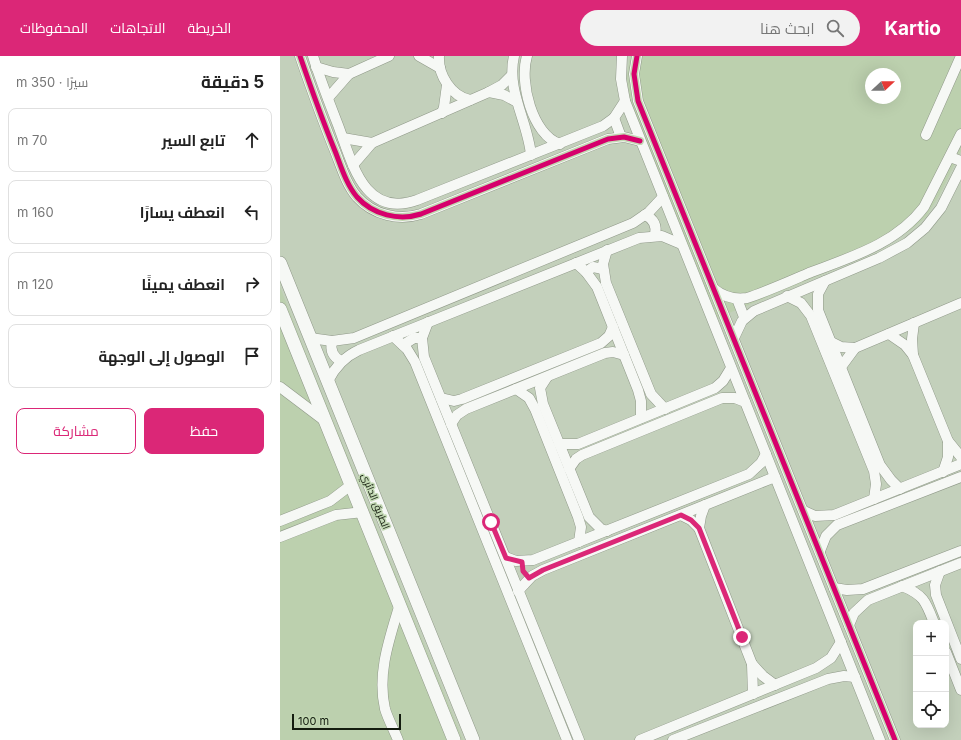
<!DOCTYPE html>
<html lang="ar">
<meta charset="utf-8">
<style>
body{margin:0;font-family:Inter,Cairo,sans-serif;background:#f2f2f2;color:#222;direction:rtl}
.controls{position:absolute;right:12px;bottom:12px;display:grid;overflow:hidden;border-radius:8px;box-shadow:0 4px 16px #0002}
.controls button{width:36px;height:36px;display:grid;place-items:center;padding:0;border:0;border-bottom:1px solid #e0e0e0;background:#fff;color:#222;font:20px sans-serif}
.compass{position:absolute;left:585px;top:12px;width:36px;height:36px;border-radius:50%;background:#fff;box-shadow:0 4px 16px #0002;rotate:68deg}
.scale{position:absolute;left:12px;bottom:10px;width:109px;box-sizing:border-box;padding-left:4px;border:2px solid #141c0f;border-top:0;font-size:11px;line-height:14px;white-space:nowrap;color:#141c0f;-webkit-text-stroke:3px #c2d8b3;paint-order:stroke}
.stop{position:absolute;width:12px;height:12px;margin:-9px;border:3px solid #db2777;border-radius:50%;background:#fff}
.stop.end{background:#db2777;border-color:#fff;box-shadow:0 1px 4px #0008}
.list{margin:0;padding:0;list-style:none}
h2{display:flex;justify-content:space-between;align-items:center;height:52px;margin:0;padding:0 16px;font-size:17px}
h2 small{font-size:13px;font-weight:400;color:#767676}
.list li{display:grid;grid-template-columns:26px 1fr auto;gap:12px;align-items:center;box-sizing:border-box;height:64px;margin:0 8px 8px;padding:0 8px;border:1px solid #e0e0e0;border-radius:8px}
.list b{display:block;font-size:15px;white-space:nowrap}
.list em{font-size:13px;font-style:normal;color:#767676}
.actions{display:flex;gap:8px;padding:12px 16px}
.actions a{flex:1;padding:9px 0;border:1px solid #db2777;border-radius:8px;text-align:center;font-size:14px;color:#db2777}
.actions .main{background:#db2777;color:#fff}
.icon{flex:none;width:22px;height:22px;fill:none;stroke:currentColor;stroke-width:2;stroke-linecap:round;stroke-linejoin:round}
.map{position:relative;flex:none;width:681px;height:684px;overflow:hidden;direction:ltr}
header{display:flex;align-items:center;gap:24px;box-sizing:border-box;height:56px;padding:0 20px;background:#db2777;color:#fff}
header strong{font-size:19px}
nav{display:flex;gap:22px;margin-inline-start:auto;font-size:14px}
.search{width:280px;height:36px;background:#f2f2f2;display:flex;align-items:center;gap:10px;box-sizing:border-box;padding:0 14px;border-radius:22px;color:#767676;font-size:15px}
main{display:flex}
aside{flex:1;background:#fff}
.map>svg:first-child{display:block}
</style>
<header>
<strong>Kartio</strong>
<div class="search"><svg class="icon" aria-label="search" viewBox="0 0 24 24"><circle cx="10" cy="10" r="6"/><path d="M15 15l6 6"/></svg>ابحث هنا</div>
<nav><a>الخريطة</a><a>الاتجاهات</a><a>المحفوظات</a></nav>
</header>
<main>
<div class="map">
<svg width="681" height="684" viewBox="0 0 681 684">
<rect width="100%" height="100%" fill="#c3d0bb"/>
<g fill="#bcd0ae" fill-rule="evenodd">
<path d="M 350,0 L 681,0 L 681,95 L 660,138 L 646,161 L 631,174 L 591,198 L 437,262 L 349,43 L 347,20 ZM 591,18 L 615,18 L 615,42 L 591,42 Z"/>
<polygon points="0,231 29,305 183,684 0,684"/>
</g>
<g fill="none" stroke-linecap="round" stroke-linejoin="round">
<g stroke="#8f9888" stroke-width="11">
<g id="minor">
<path d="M 20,0 C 31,32 42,63 55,95 C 61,110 66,128 77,141 C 93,159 119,165 141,158 L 328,83 L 344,81 L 360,85"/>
<path d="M 33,0 C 40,23 49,46 58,69 C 72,106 84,163 137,144 L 323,70 L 334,62 L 345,45"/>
<polyline points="139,0 160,12"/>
<path d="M 159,0 C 158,19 171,40 190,44"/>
<path d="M 234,0 C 226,34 248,66 251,99"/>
<path d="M 247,0 C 239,25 252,79 280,88"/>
<polyline points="342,0 341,23 345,45 600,684"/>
<polyline points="357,0 354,18 358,45 615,684"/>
<polyline points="36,11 53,16 69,18"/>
<polyline points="209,36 224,39 237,46"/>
<polyline points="48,42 69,18 109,0"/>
<polyline points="162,57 164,51 167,29"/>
<polyline points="334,62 341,81"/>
<polyline points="646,79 681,0"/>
<polyline points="63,82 92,87"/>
<polyline points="670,101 681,105"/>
<polyline points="73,109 92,87 209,36 222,29 232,19"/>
<path d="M 365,159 C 374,163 377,170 375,179"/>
<polyline points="327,194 323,208 326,227 371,338 385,353"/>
<polyline points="296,207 306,216 317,231 358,334 361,345 361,362"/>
<polyline points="306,216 313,211 323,213"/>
<polyline points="545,225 538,238 538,254 600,409 611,424 620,433"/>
<path d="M 434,233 C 444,241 454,244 467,242 C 488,235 508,226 529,217 C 571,201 616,188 644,151 L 681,78"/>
<polyline points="507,240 521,247 531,260 594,415 596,428 594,443"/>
<polyline points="457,243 464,261"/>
<polyline points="148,266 142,282 144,301 299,684"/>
<polyline points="609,278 625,289 633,299 668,385 681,401"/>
<polyline points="113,280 127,293 135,306 287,684"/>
<polyline points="30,282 52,285 74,282 353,167 369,156 383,141"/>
<polyline points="454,282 462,265 474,255 599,202 627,187 645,172 661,152 681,112"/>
<path d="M 52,285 C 50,294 53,301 61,305"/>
<polyline points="551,286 561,291 575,292"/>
<polyline points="123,289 134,282 142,282"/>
<polyline points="633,299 632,283 634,267"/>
<polyline points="561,311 575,292 681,247"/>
<polyline points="267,321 260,332 263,348 309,461 321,473 327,475"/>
<path d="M 48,325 C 55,311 64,301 79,294 L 359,182 L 382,180 L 401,188"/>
<polyline points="0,331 45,365"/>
<polyline points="236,333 249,342 255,353 298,461 301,471 299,486"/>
<polyline points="161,342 174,345 182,343 321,287 329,280 333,271"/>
<polyline points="171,368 177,359 186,353 325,297 333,296 344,299"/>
<polyline points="279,388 298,388 435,332 443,325 451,312"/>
<polyline points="289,413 296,403 302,399 442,342 455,342 465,346"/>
<polyline points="663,416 668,401 668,385"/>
<polyline points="524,455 535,460 554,459 681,408"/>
<polyline points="401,459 411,464 419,472 472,608 473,638"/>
<polyline points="0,465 50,445 71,429"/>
<polyline points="419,472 421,460 425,449"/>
<polyline points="0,481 56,459 83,456"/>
<polyline points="540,495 546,480 557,469 681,421"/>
<polyline points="226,501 236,505 253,504 469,418 481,407 486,398"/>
<polyline points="660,515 655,529 656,539 681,603"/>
<path d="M 622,530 C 644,539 646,546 654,567"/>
<polyline points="554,532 567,534 583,533 681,495"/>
<polyline points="238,535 252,520 263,514 495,421"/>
<polyline points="569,569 574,557 588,544 681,507"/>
<polyline points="666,596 681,634"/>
<polyline points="472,608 483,620 495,629"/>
<path d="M 118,684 C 114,674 108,663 105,653 C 97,618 109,584 119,551"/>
<polyline points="360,684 536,612 551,602 561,586"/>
<polyline points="393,684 548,623 564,620 575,621"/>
</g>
</g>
<g stroke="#8f9888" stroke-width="14">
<g id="major">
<polyline points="0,207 193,684"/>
<polyline points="0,253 174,684"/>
</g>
</g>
<use href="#minor" stroke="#f6f8f5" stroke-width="10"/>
<use href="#major" stroke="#f6f8f5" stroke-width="13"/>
<g stroke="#c2d8b3" stroke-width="8">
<g id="cycleway">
<path d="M 20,0 C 31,32 42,63 55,95 C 61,110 66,128 77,141 C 93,159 119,165 141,158 L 328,83 L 344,81 L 360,85"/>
<polyline points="357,0 354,18 358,45 615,684"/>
</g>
</g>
<use href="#cycleway" stroke="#d6006c" stroke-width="5"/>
</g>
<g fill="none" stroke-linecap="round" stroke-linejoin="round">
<polyline stroke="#db2777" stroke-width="5" points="211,466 226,502 242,506 243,515 249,522 263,514 401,459 411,464 419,472 462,581"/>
</g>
<g text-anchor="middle" stroke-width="3" stroke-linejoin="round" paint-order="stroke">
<g font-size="10" fill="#141c0f" stroke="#c2d8b3">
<text transform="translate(96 445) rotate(68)" y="4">الطريق الدائري</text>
</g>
</g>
</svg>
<div class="controls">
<button>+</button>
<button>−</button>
<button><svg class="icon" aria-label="locate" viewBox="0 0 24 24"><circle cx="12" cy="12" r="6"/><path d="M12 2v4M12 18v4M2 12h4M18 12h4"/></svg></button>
</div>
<svg class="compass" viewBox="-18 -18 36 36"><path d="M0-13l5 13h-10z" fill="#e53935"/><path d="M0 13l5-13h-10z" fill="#767676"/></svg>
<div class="scale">100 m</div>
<div class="stop" style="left:211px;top:466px"></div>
<div class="stop end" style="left:462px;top:581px"></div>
</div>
<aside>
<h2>5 دقيقة<small>سيرًا · 350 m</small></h2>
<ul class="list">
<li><svg class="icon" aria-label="ahead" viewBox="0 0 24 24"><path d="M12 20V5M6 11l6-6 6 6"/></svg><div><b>تابع السير</b></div><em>70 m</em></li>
<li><svg class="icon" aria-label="left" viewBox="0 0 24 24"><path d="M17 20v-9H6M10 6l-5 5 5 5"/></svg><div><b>انعطف يسارًا</b></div><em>160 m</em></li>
<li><svg class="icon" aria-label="right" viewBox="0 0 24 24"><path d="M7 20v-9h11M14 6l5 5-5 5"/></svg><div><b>انعطف يمينًا</b></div><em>120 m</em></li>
<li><svg class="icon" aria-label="arrive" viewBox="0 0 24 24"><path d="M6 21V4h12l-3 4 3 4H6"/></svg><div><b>الوصول إلى الوجهة</b></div></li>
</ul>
<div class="actions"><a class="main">حفظ</a><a>مشاركة</a></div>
</aside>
</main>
